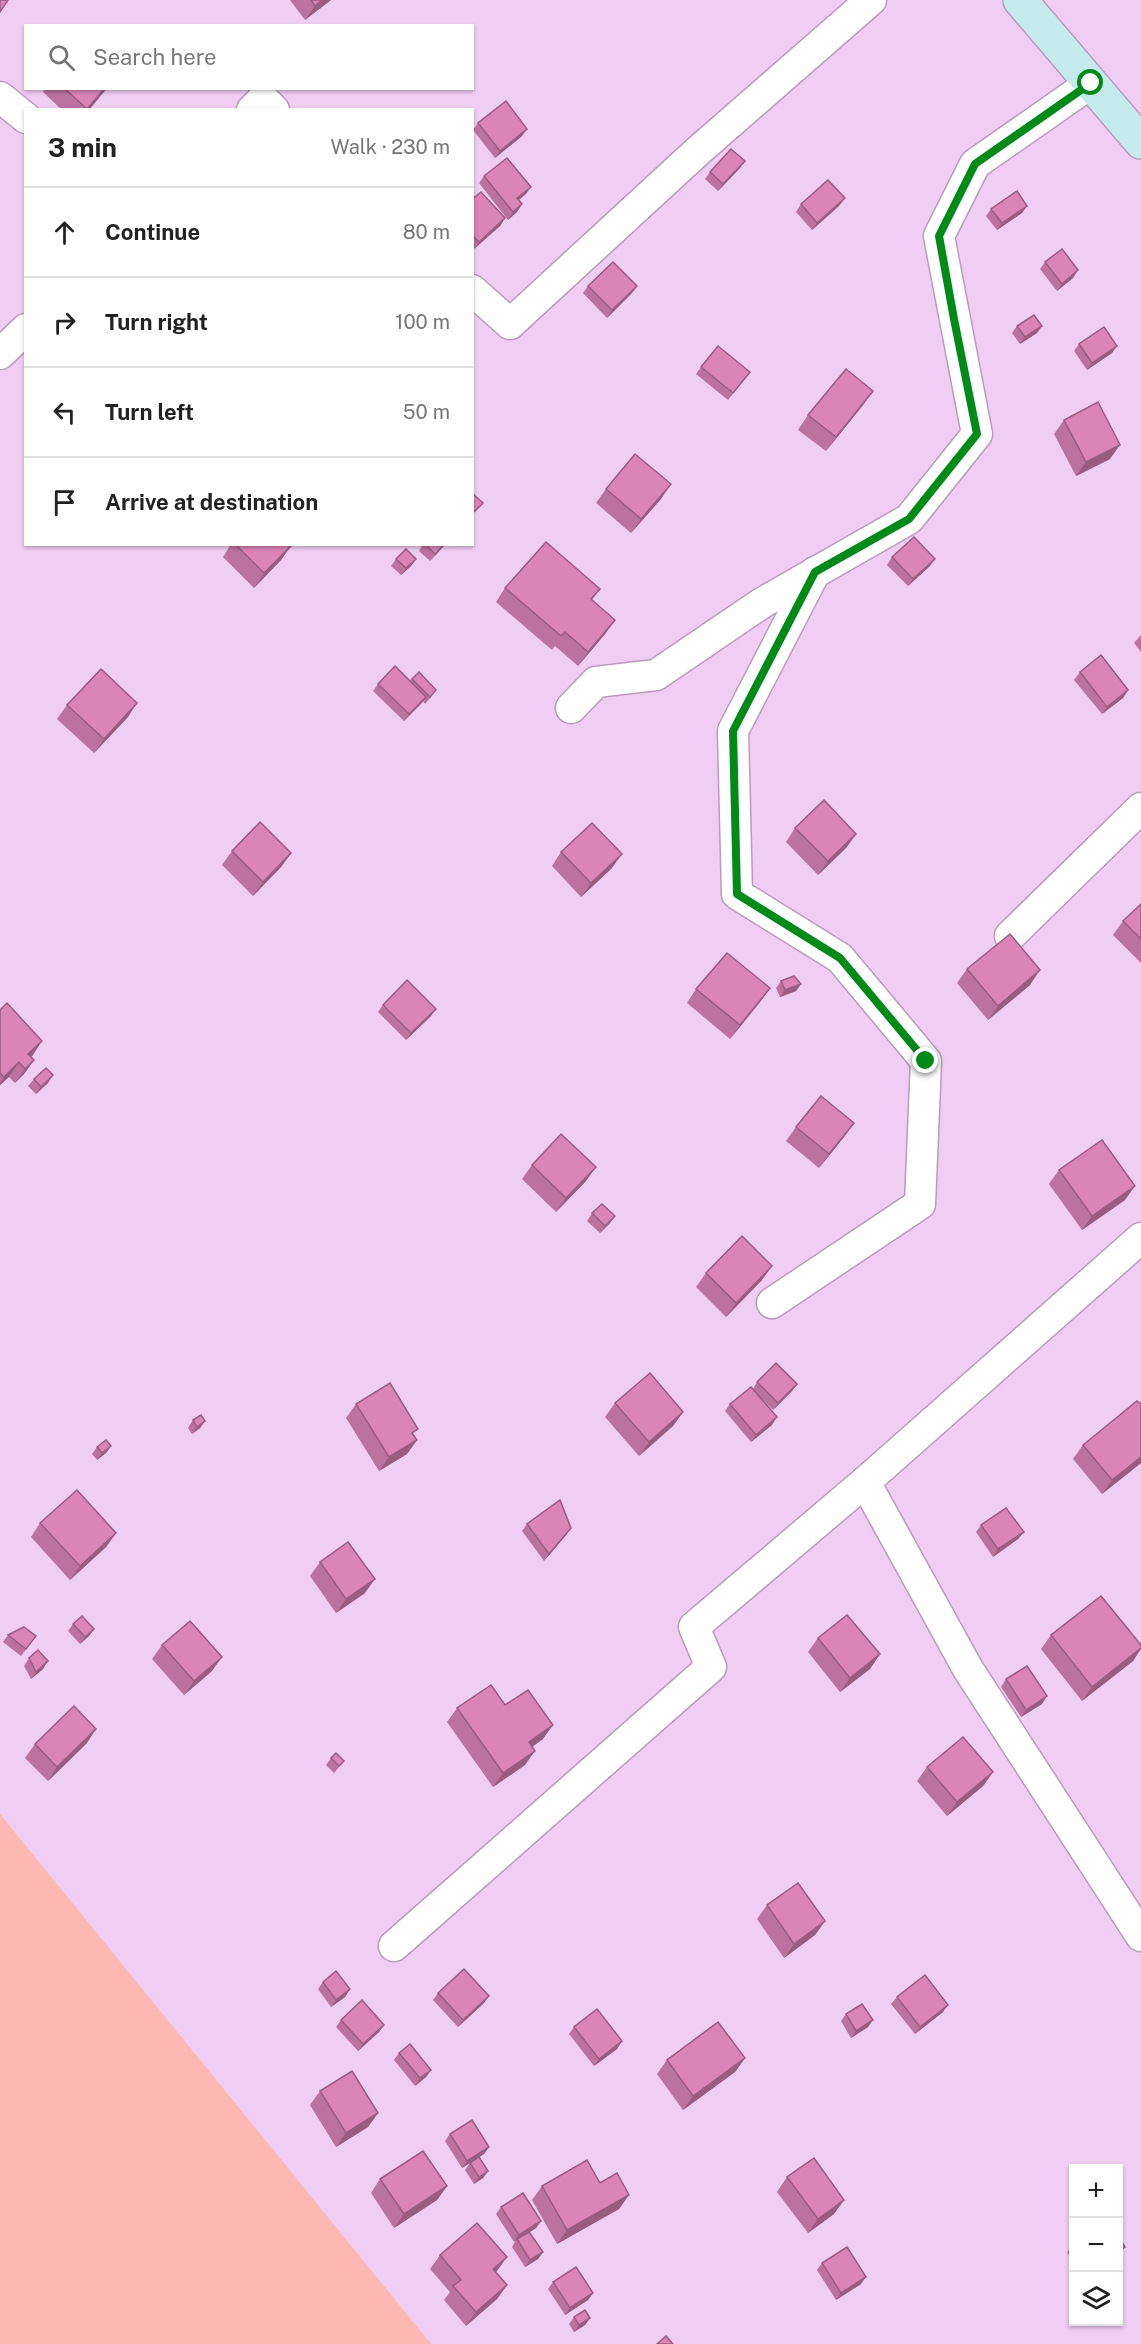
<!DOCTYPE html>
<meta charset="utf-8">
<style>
body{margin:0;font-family:"Public Sans",sans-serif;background:#f6f6f6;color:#222}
.controls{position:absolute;right:18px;bottom:18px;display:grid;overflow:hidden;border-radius:0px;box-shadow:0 2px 4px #0004}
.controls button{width:54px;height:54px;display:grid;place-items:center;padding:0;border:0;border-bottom:2px solid #e0e0e0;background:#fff;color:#222;font:30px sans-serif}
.stop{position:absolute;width:18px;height:18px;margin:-14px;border:4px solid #008a17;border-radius:50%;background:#fff}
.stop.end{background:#008a17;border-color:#fff;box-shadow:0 2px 6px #0008}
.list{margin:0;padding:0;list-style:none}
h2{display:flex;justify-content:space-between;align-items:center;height:78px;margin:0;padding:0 24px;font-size:26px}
h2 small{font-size:20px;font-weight:400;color:#767676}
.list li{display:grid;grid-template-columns:39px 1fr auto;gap:18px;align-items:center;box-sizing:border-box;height:90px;padding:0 24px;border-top:2px solid #e0e0e0}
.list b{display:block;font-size:22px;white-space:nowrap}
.list em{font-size:20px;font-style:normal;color:#767676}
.icon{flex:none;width:33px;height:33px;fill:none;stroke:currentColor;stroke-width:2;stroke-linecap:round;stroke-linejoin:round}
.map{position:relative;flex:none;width:1141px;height:2344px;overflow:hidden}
.search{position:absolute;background:#fff;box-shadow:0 2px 4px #0004;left:24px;top:24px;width:450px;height:66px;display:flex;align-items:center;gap:15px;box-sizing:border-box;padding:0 21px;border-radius:0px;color:#767676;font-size:22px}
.panel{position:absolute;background:#fff;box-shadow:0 2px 4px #0004;left:24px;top:108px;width:450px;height:438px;border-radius:0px}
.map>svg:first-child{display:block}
</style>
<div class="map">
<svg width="1141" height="2344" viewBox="0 0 1141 2344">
<rect width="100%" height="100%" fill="#f0cdf3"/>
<polygon fill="#fdb8b3" points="0,1814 431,2344 0,2344"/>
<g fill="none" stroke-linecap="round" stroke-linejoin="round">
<g stroke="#bc9abf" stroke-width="33">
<g id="street">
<polyline points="0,97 26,118"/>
<polyline points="252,110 263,99 274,110"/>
<polyline points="472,290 510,324 698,151 871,0"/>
<polyline points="0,354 26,329"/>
<polyline points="571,708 596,682 656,675 762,603 909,519 977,434 939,236 975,164 1091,83"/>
<polyline points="1010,936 1141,808"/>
<polyline points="772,1303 920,1204 926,1061 840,958 737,894 733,731 815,572"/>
<polyline points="865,1482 968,1669 1141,1936"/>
<polyline points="394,1946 711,1667 694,1627 865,1482 1141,1238"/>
</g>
</g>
<g stroke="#bc9abf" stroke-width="36">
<polyline id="secondary" points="1020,0 1141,142"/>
</g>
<use href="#street" stroke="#fff" stroke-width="30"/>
<use href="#secondary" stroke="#c6ebee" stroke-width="33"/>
</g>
<g fill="#bb729e">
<polygon points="290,0 331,0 305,20"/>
<polygon points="45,88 107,88 89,110 62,110 43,92"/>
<polygon points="478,123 522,136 495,158 473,130"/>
<polygon points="740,168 718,191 705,179 710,172"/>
<polygon points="484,176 526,194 519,200 522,204 517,212 508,220 479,183"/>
<polygon points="472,199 505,218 500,226 474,249 472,247"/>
<polygon points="801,204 840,205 812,230 796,212"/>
<polygon points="1027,206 1022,213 997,230 986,216 991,209"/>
<polygon points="1045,262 1073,278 1057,291 1040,269"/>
<polygon points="588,286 637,286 632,293 607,318 583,293"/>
<polygon points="1017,326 1042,326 1037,333 1020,344 1012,333"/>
<polygon points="1079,344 1112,353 1087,370 1074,351"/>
<polygon points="701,367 750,372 728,400 696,374"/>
<polygon points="863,405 826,451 798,430 808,415"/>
<polygon points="1064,420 1110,459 1076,476 1054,434"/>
<polygon points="606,489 661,499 631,533 596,503"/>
<polygon points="231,544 290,544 281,560 254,588 223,557"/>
<polygon points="423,544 442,544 443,546 438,553 430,561 419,551"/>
<polygon points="892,557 930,566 908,586 887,565"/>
<polygon points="396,559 416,559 411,566 401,575 391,566"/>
<polygon points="505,588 600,589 592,600 615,620 605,634 578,666 555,646 552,650 496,602"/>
<polygon points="1141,635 1141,652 1134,643"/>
<polygon points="1080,672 1128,690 1123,698 1102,714 1074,680"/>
<polygon points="412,679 431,697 425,704 423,701 404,721 373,691 378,684 410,681"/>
<polygon points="67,705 128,717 94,753 57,719"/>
<polygon points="795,828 856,834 846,848 818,875 786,842"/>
<polygon points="232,851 291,853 281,867 253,896 222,865"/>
<polygon points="561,852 612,868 581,897 552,866"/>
<polygon points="1141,904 1141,963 1113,935 1123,921"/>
<polygon points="967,969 1030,985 988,1020 957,983"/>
<polygon points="781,981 801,984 796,991 780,997 776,988"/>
<polygon points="770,988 760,1002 730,1039 687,1003 696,989"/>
<polygon points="383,1005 431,1016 406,1040 378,1012"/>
<polygon points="0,1010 33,1055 31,1057 34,1060 24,1074 15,1083 9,1077 0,1085"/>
<polygon points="34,1079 48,1083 36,1094 28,1086"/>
<polygon points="796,1127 844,1137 819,1168 786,1141"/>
<polygon points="532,1165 586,1181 556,1212 522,1179"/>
<polygon points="1059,1170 1125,1200 1082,1230 1049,1184"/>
<polygon points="592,1213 610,1223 600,1233 587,1221"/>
<polygon points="706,1273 762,1280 726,1317 696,1287"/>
<polygon points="757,1382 797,1384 792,1391 773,1410 761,1398 772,1425 751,1442 725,1411 730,1404 753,1389"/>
<polygon points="615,1403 683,1412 673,1426 639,1456 605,1417"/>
<polygon points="356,1404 414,1435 417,1440 407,1454 379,1471 346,1418"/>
<polygon points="1141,1404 1141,1463 1102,1494 1073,1459 1083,1445"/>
<polygon points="193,1420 205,1421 200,1428 192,1434 188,1428"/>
<polygon points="111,1446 106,1453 97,1460 92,1454 97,1447"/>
<polygon points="40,1523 116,1533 106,1547 70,1580 31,1537"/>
<polygon points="527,1524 566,1535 544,1561 522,1531"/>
<polygon points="981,1525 1024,1532 1018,1539 993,1557 976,1532"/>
<polygon points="320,1562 365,1593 336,1613 310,1576"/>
<polygon points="73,1624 94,1629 89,1636 80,1644 68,1631"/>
<polygon points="8,1635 36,1636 21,1656 3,1642"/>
<polygon points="1051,1635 1141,1645 1141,1649 1133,1661 1082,1701 1041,1649"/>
<polygon points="818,1638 880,1654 870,1669 840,1692 808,1652"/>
<polygon points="162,1645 212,1671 184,1695 152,1659"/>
<polygon points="29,1658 43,1669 31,1679 24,1666"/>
<polygon points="1006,1679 1042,1704 1021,1717 1001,1687"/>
<polygon points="505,1705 543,1739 532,1747 525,1765 493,1787 447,1722 457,1708"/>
<polygon points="87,1743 48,1781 25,1758 35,1744"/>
<polygon points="331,1758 344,1761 334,1773 326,1765"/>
<polygon points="927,1767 993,1772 983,1786 947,1816 917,1781"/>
<polygon points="767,1905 825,1921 815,1935 784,1958 757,1919"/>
<polygon points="323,1982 350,1989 345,1997 331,2007 318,1989"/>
<polygon points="438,1993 484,2003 458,2027 433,2000"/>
<polygon points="897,1997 943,2012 915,2034 891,2004"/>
<polygon points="846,2014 868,2027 851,2038 841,2021"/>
<polygon points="341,2020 384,2025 379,2032 358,2051 336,2027"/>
<polygon points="574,2027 622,2041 617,2049 594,2066 569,2034"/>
<polygon points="399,2053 431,2070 426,2077 415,2086 394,2060"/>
<polygon points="745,2058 735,2072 683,2110 657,2074 667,2060"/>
<polygon points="320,2091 378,2113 368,2127 336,2147 310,2105"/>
<polygon points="450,2134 489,2147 484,2154 479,2157 488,2171 483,2178 474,2184 465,2170 470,2163 475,2160 462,2168 445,2141"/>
<polygon points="787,2177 844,2200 834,2214 808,2233 777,2192"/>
<polygon points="380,2179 447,2186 437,2200 394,2228 371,2193"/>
<polygon points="600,2183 629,2195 619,2209 557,2244 532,2200 542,2186"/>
<polygon points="501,2207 541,2221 536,2228 530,2232 543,2252 538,2259 525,2267 512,2247 516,2240 514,2242 496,2214"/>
<polygon points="1074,2244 1074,2262 1067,2252"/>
<polygon points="440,2255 497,2271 496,2272 507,2285 497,2299 466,2326 444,2300 450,2292 430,2269"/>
<polygon points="822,2263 861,2284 836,2300 817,2270"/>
<polygon points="553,2282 593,2293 588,2300 565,2315 548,2289"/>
<polygon points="574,2317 590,2318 585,2325 574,2332 569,2324"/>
</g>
<g fill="#995c81">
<polygon points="322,0 331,0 305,20 315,6"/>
<polygon points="105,88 107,88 89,110 86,110"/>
<polygon points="527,129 522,136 495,158 500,151"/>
<polygon points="745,161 740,168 718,191 723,184"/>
<polygon points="531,187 526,194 512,205 517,198"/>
<polygon points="845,198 840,205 812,230 817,223"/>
<polygon points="522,204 517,212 508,220 513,212"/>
<polygon points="1027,206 1022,213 997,230 1002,223"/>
<polygon points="505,218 500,226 474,249 479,242"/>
<polygon points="1078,270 1073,278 1057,291 1062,284"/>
<polygon points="637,286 632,293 607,318 612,310"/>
<polygon points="1042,326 1037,333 1020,344 1025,337"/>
<polygon points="1117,346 1112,353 1087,370 1092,363"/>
<polygon points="873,391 863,405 826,451 836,437"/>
<polygon points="1120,445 1110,459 1076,476 1086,462"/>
<polygon points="671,484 661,499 631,533 641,519"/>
<polygon points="291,546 281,560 254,588 264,573"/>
<polygon points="416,559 411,566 401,575 406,568"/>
<polygon points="935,559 930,566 908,586 913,579"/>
<polygon points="615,620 605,634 578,666 588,652"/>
<polygon points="1128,690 1123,698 1102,714 1107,707"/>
<polygon points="426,697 421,704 404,721 409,714"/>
<polygon points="137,703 128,717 94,753 104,739"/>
<polygon points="856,834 846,848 818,875 828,861"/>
<polygon points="291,853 281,867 253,896 263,882"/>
<polygon points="622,854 612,868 581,897 591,883"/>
<polygon points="1040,970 1030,985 988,1020 998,1006"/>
<polygon points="801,984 796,991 780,997 785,990"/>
<polygon points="770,988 760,1002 730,1039 740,1025"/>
<polygon points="436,1009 431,1016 406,1040 411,1033"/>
<polygon points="42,1041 33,1055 22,1065 28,1054"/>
<polygon points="34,1060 24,1074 15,1083 25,1069"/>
<polygon points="19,1062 9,1077 0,1085 0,1083 4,1077"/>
<polygon points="53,1075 48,1083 36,1094 41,1087"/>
<polygon points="854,1123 844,1137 819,1168 829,1154"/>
<polygon points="596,1167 586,1181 556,1212 566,1198"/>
<polygon points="1135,1186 1125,1200 1082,1230 1092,1216"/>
<polygon points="615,1216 610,1223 600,1233 605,1226"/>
<polygon points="772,1266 762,1280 726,1317 736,1303"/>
<polygon points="797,1384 792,1391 773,1410 778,1403"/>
<polygon points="683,1412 673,1426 639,1456 649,1442"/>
<polygon points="777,1417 772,1425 751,1442 756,1435"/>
<polygon points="205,1421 200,1428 192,1434 197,1427"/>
<polygon points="417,1440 407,1454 379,1471 389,1457"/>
<polygon points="111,1446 106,1453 97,1460 102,1453"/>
<polygon points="1141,1457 1141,1463 1102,1494 1112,1480"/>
<polygon points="571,1528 566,1535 544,1561 549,1554"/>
<polygon points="1024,1532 1018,1539 993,1557 998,1549"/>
<polygon points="116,1533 106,1547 70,1580 80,1566"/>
<polygon points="375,1579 365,1593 336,1613 346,1599"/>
<polygon points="94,1629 89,1636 80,1644 85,1637"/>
<polygon points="1141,1648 1133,1661 1082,1701 1092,1687"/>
<polygon points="880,1654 870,1669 840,1692 850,1678"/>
<polygon points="222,1657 212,1671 184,1695 194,1681"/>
<polygon points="48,1661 43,1669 31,1679 36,1672"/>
<polygon points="1047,1696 1042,1704 1021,1717 1026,1710"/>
<polygon points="553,1725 543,1739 519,1756 529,1742"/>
<polygon points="96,1729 87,1743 48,1781 57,1767"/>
<polygon points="535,1751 525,1765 493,1787 503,1773"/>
<polygon points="993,1772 983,1786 947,1816 957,1802"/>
<polygon points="825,1921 815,1935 784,1958 794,1944"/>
<polygon points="350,1989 345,1997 331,2007 336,2000"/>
<polygon points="489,1996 484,2003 458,2027 463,2020"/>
<polygon points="948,2005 943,2012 915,2034 920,2027"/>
<polygon points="873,2020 868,2027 851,2038 856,2031"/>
<polygon points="384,2025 379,2032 358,2051 363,2044"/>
<polygon points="622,2041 617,2049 594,2066 599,2059"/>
<polygon points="745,2058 735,2072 683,2110 693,2096"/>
<polygon points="431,2070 426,2077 415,2086 420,2078"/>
<polygon points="378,2113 368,2127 336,2147 346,2133"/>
<polygon points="489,2147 484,2154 462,2168 467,2161"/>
<polygon points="488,2171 483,2178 474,2184 479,2177"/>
<polygon points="447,2186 437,2200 394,2228 404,2214"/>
<polygon points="629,2195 619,2209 557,2244 567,2230"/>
<polygon points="844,2200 834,2214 808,2233 818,2219"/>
<polygon points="541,2221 536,2228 514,2242 519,2235"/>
<polygon points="543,2252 538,2259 525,2267 530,2260"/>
<polygon points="507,2257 497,2271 483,2283 493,2269"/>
<polygon points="866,2277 861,2284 836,2300 841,2293"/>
<polygon points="507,2285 497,2299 466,2326 476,2312"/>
<polygon points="593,2293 588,2300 565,2315 570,2308"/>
<polygon points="590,2318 585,2325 574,2332 579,2325"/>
</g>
<g fill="#da84b8" stroke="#995c81" stroke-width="1.5">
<polygon points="0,0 8,0 0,12"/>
<polygon points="311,0 322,0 315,6"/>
<polygon points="64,88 105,88 87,109"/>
<polygon points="506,101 527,129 500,151 478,123"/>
<polygon points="731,149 745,161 723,184 710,172"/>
<polygon points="507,158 531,187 517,198 522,204 513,212 484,176"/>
<polygon points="828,180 845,198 817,223 801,204"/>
<polygon points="1017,191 1027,206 1002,223 991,209"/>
<polygon points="481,192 505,218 479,242 472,235 472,199"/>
<polygon points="1062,249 1078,270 1062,284 1045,262"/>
<polygon points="613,262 637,286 612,310 588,286"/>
<polygon points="1034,315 1042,326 1025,337 1017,326"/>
<polygon points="1104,327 1117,346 1092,363 1079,344"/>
<polygon points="718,346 750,372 733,393 701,367"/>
<polygon points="846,369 873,391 836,437 808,415"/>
<polygon points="1098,402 1120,445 1086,462 1064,420"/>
<polygon points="635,454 671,484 641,519 606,489"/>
<polygon points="472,493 483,503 472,514"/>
<polygon points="914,537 935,559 913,579 892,557"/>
<polygon points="546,542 600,589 591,599 615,620 588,652 565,632 561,636 505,588"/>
<polygon points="235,544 290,544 291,546 264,573"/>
<polygon points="425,544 442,544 443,546 435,554"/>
<polygon points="406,549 416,559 406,568 396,559"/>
<polygon points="1101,655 1128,690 1107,707 1080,672"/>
<polygon points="395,666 426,697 409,714 378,684"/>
<polygon points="101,669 137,703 104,739 67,705"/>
<polygon points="419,672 436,690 430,697 412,679"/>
<polygon points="824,800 856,834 828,861 795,828"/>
<polygon points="260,822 291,853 263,882 232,851"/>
<polygon points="592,823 622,854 591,883 561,852"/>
<polygon points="1141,904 1141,939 1123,921"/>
<polygon points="1010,934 1040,970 998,1006 967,969"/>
<polygon points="727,953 770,988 740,1025 696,989"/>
<polygon points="794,976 801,984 785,990 781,981"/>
<polygon points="407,980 436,1009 411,1033 383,1005"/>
<polygon points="7,1003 42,1041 28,1054 34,1060 25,1069 19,1062 4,1077 0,1073 0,1010"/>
<polygon points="46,1068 53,1075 41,1087 34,1079"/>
<polygon points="821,1096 854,1123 829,1154 796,1127"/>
<polygon points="561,1134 596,1167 566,1198 532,1165"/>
<polygon points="1102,1140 1135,1186 1092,1216 1059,1170"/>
<polygon points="602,1204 615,1216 605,1226 592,1213"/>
<polygon points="742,1236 772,1266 736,1303 706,1273"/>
<polygon points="776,1363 797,1384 778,1403 757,1382"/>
<polygon points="650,1373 683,1412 649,1442 615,1403"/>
<polygon points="390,1383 418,1429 412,1433 417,1440 389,1457 356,1404"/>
<polygon points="751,1387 777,1417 756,1435 730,1404"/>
<polygon points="1137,1401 1141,1404 1141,1457 1112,1480 1083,1445"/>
<polygon points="201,1415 205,1421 197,1427 193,1420"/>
<polygon points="106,1440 111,1446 102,1453 97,1447"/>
<polygon points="77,1490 116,1533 80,1566 40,1523"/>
<polygon points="560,1500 571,1528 549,1554 527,1524"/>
<polygon points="1006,1508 1024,1532 998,1549 981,1525"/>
<polygon points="348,1542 375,1579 346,1599 320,1562"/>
<polygon points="1101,1596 1141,1645 1141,1648 1092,1687 1051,1635"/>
<polygon points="847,1615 880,1654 850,1678 818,1638"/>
<polygon points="82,1616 94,1629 85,1637 73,1624"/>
<polygon points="190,1621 222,1657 194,1681 162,1645"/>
<polygon points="24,1627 36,1636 26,1649 8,1635"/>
<polygon points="38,1650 48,1661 36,1672 29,1658"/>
<polygon points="1027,1666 1047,1696 1026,1710 1006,1679"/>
<polygon points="491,1685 505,1705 528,1690 553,1725 529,1742 535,1751 503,1773 457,1708"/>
<polygon points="74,1706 96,1729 57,1767 35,1744"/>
<polygon points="963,1737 993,1772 957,1802 927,1767"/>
<polygon points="336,1753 344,1761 339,1766 331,1758"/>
<polygon points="798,1883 825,1921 794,1944 767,1905"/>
<polygon points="464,1969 489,1996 463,2020 438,1993"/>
<polygon points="336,1971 350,1989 336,2000 323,1982"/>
<polygon points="925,1975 948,2005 920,2027 897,1997"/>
<polygon points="362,2000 384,2025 363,2044 341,2020"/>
<polygon points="862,2004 873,2020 856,2031 846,2014"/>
<polygon points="597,2009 622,2041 599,2059 574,2027"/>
<polygon points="718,2022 745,2058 693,2096 667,2060"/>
<polygon points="410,2044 431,2070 420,2078 399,2053"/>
<polygon points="352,2071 378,2113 346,2133 320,2091"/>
<polygon points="472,2120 489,2147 467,2161 450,2134"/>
<polygon points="423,2151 447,2186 404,2214 380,2179"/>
<polygon points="479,2157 488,2171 479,2177 470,2163"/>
<polygon points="814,2158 844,2200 818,2219 787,2177"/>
<polygon points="587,2160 600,2183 617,2173 629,2195 567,2230 542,2186"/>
<polygon points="523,2193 541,2221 519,2235 501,2207"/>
<polygon points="477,2223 507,2257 493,2269 507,2285 476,2312 453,2286 461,2280 440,2255"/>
<polygon points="529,2232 543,2252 530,2260 517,2239"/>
<polygon points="1119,2238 1125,2247 1119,2251"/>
<polygon points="847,2247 866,2277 841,2293 822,2263"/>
<polygon points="576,2267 593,2293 570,2308 553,2282"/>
<polygon points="585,2310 590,2318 579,2325 574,2317"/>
<polygon points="666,2336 673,2344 657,2344"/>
</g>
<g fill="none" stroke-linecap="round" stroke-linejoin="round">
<polyline stroke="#008a17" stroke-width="8" points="926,1061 840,958 737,894 733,731 815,572 909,519 977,434 954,319 939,236 975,164 1091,83"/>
</g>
</svg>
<div class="controls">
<button>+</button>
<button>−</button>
<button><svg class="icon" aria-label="layers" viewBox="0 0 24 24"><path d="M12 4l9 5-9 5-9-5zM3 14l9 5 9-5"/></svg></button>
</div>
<div class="stop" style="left:1091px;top:83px"></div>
<div class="stop end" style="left:926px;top:1061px"></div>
<div class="search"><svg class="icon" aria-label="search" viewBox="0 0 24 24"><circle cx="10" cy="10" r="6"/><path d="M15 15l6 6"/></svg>Search here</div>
<section class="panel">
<h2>3 min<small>Walk · 230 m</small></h2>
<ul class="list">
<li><svg class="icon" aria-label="ahead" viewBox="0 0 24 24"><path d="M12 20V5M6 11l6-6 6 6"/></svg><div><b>Continue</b></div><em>80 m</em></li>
<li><svg class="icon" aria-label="right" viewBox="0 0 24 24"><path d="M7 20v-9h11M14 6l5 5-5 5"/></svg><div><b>Turn right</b></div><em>100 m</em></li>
<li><svg class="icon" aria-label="left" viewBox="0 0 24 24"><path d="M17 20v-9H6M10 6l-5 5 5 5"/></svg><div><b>Turn left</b></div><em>50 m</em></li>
<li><svg class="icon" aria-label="arrive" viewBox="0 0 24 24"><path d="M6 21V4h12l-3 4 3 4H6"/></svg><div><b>Arrive at destination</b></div></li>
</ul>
</section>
</div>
